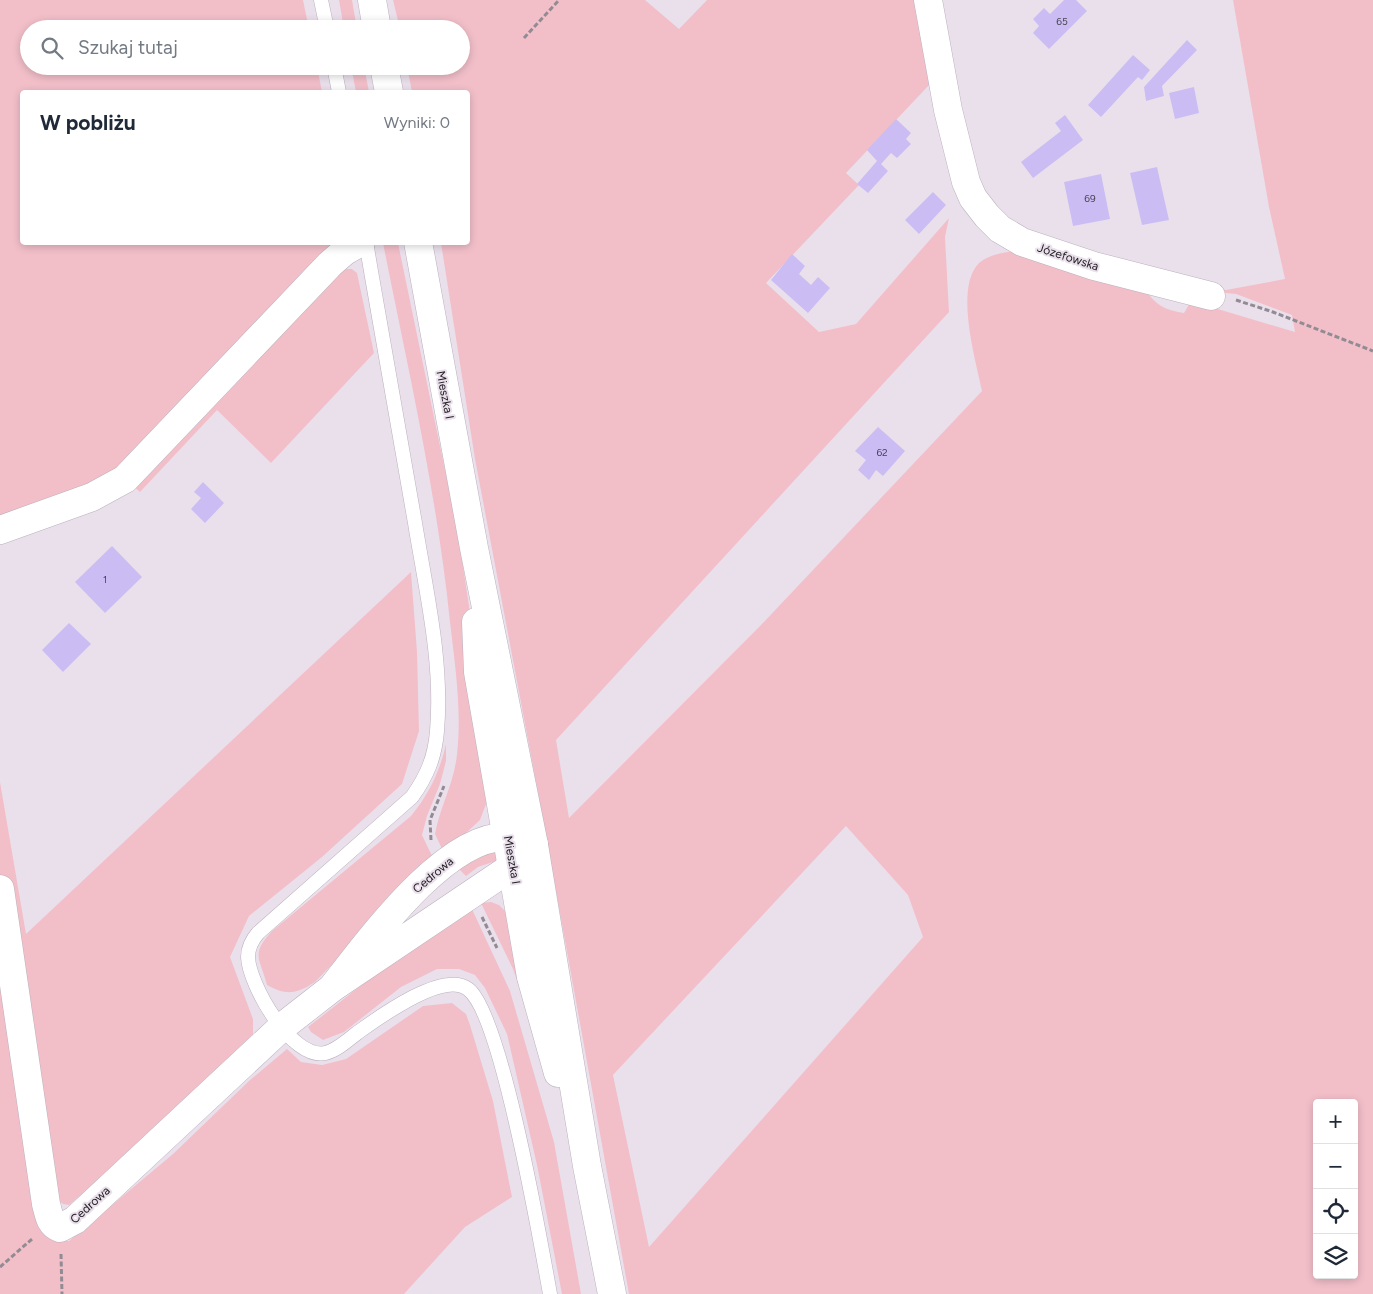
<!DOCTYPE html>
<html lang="pl">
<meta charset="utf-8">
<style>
body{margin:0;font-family:Figtree,sans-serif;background:#f2f2f3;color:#1f2937}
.controls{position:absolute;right:15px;bottom:15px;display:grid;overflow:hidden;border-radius:5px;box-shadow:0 2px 8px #0003}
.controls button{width:45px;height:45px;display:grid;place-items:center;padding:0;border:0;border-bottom:1px solid #e0e1e3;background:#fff;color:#1f2937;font:25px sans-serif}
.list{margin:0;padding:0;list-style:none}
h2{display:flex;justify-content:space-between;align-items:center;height:65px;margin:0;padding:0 20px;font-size:21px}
h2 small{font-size:16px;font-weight:400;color:#747a83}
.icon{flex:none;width:28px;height:28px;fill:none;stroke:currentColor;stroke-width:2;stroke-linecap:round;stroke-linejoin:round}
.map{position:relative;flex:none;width:1373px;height:1294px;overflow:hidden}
.search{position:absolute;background:#fff;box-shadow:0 2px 8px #0003;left:20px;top:20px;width:450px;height:55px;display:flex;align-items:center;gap:12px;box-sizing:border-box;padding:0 18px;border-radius:28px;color:#747a83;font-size:19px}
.panel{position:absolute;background:#fff;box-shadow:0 2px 8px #0003;left:20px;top:90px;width:450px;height:155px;border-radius:5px}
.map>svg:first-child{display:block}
</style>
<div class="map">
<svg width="1373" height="1294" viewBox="0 0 1373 1294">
<rect width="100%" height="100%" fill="#eae0ec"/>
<g fill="#f2bfc9" fill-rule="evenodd">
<polygon points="0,0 303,0 309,29 29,29 29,66 317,66 322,92 22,92 22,242 344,243 112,475 0,517"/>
<polygon points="339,0 352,0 357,29 344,29"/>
<path d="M 393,0 L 645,0 L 679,29 L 707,0 L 917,0 L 931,83 L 846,173 L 859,185 L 766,283 L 819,332 L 856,324 L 949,218 L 945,237 L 949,312 L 556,740 L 569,818 L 760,626 L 982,391 C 976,361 954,288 979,263 C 989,254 1006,252 1019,251 L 1148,293 C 1156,306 1169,311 1184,313 L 1191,301 L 1295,332 L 1292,315 L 1236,294 L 1215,292 L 1203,284 L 1226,290 L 1285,279 L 1269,207 L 1233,0 L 1373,0 L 1373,1294 L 629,1294 L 543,819 L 475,459 L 441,243 L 468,242 L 468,92 L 412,92 L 407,66 L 461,66 L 461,29 L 400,29 ZM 846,826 L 908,895 L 923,937 L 649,1247 L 613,1075 ZM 1317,1103 L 1354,1103 L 1354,1275 L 1317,1275 Z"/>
<polygon points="351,66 364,66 369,92 356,92"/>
<path d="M 383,243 L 398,243 L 458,533 L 469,606 L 473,671 L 489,796 L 480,820 L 444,853 L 435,834 C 440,806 454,784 457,754 C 462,711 455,665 450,622 C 437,494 408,369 383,243 Z"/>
<polygon points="344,269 352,269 357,273 374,353 271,463 217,410 140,492 131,484"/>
<polygon points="411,572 417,652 419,731 402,784 322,857 249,916 230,957 253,1019 253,1036 140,1145 69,1205 63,1204 55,1197 47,1234 56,1241 69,1241 173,1154 250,1080 287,1049 301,1062 322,1065 346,1059 423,1006 452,1003 466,1014 470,1025 493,1101 512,1197 465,1227 404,1294 0,1294 0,782 26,934"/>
<path d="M 446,744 L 446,761 L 440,784 L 427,816 L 422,835 L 434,860 L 315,982 C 296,994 287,996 267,985 C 260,958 250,955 272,931 L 411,816 C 429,794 440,771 446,744 Z"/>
<polygon points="498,852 502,859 478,867 466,876 459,869 484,853"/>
<polygon points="491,902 499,905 507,913 526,1006 513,969 481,903"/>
<polygon points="471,907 510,991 554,1142 581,1294 562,1294 537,1165 507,1034 485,988 475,975 459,969 437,969 401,987 344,1032 323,1040 311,1032 308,1027 368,980"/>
</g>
<g fill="#cbbdf4">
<polygon points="1064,0 1076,0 1087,11 1049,49 1033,33 1039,26 1033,19 1044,8 1050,14"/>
<polygon points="1187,40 1197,50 1162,86 1164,96 1146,101 1144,87"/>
<polygon points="1133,55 1150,70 1142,80 1138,77 1101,117 1088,105"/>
<polygon points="1194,87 1199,113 1175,119 1169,93"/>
<polygon points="1065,115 1083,140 1033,178 1021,162 1061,131 1055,123"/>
<polygon points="896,119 911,133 906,139 911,144 897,158 891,153 881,164 888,171 868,193 857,184 877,161 867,150"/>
<polygon points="1157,167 1169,220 1142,225 1130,173"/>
<polygon points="1101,174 1110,219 1073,226 1064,182"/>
<polygon points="933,192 946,205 919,234 905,220"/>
<polygon points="792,254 805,266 799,274 811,285 818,277 830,288 808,313 771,280"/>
<polygon points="878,427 905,451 883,476 876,470 869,480 858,470 866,460 855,451"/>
<polygon points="203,482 224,503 205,523 191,509 201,498 194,492"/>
<polygon points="112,546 142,577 105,613 75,582"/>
<polygon points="69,623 91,644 63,672 42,650"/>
</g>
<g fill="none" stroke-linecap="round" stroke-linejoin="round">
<g stroke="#bab1bd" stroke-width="15">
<g id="lane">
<polyline points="321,0 327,29"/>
<polyline points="334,66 339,92"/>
<path d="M 366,242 C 382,336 399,430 415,523 C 426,591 443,662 437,731 C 435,757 427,776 412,797 L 258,933 C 252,940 248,947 248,957 C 249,985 292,1060 325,1053 C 336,1051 348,1040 357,1033 C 378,1018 443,970 468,989 C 501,1013 541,1244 550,1294"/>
</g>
</g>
<g stroke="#bab1bd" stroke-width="29">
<g id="street">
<polyline points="928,0 948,110 966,182 973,198 987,216 1000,229 1022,242 1094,266 1211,296"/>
<polyline points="0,530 92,497 125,479 330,264 345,251 361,242"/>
<path d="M 0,889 L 46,1204 C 49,1214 49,1224 60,1228 L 75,1220 L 282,1027 L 332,988 L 513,866 L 534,845 C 526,842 517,838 508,837 C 446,833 367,944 332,988"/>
</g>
</g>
<g stroke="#bab1bd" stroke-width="29">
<g id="secondary">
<polyline points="372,0 377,29"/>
<polyline points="384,66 389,92"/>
<polyline points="418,242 474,548 534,845 587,1166 612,1294"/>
<polyline points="476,622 478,672 531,977 558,1073"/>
</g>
</g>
<g stroke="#928b94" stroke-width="3" stroke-dasharray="5 2.5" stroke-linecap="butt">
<polyline points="524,38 559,0"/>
<polyline points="1236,300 1273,312 1373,351"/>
<polyline points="431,840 430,820 444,786"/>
<polyline points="482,917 497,948"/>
<polyline points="61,1254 62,1294"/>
<polyline points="0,1267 32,1239"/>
</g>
<use href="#lane" stroke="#fff" stroke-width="14"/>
<use href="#street" stroke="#fff" stroke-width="28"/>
<use href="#secondary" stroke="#fff" stroke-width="28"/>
</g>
<g text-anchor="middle" stroke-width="4" stroke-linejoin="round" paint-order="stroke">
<g font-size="10" fill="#494454">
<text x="1062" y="25">65</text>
<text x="1090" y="202">69</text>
<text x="882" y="456">62</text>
<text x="105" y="583">1</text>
</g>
<g font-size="12" fill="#1e1b1f" stroke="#eae0ec">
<text transform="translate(1068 257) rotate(18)" y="4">Józefowska</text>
<text transform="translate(445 395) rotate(79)" y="4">Mieszka I</text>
<text transform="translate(512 860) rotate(80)" y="4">Mieszka I</text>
<text transform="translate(433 875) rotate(-40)" y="4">Cedrowa</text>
<text transform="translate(90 1205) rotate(-42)" y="4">Cedrowa</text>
</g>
</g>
</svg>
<div class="controls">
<button>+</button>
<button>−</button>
<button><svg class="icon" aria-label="locate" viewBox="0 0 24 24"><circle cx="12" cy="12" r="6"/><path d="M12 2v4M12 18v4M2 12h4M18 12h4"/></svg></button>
<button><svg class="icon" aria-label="layers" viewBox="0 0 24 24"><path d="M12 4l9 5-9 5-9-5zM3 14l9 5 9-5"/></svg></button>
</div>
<div class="search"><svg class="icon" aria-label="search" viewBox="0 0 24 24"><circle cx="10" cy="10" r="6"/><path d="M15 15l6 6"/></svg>Szukaj tutaj</div>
<section class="panel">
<h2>W pobliżu<small>Wyniki: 0</small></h2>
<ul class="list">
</ul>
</section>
</div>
